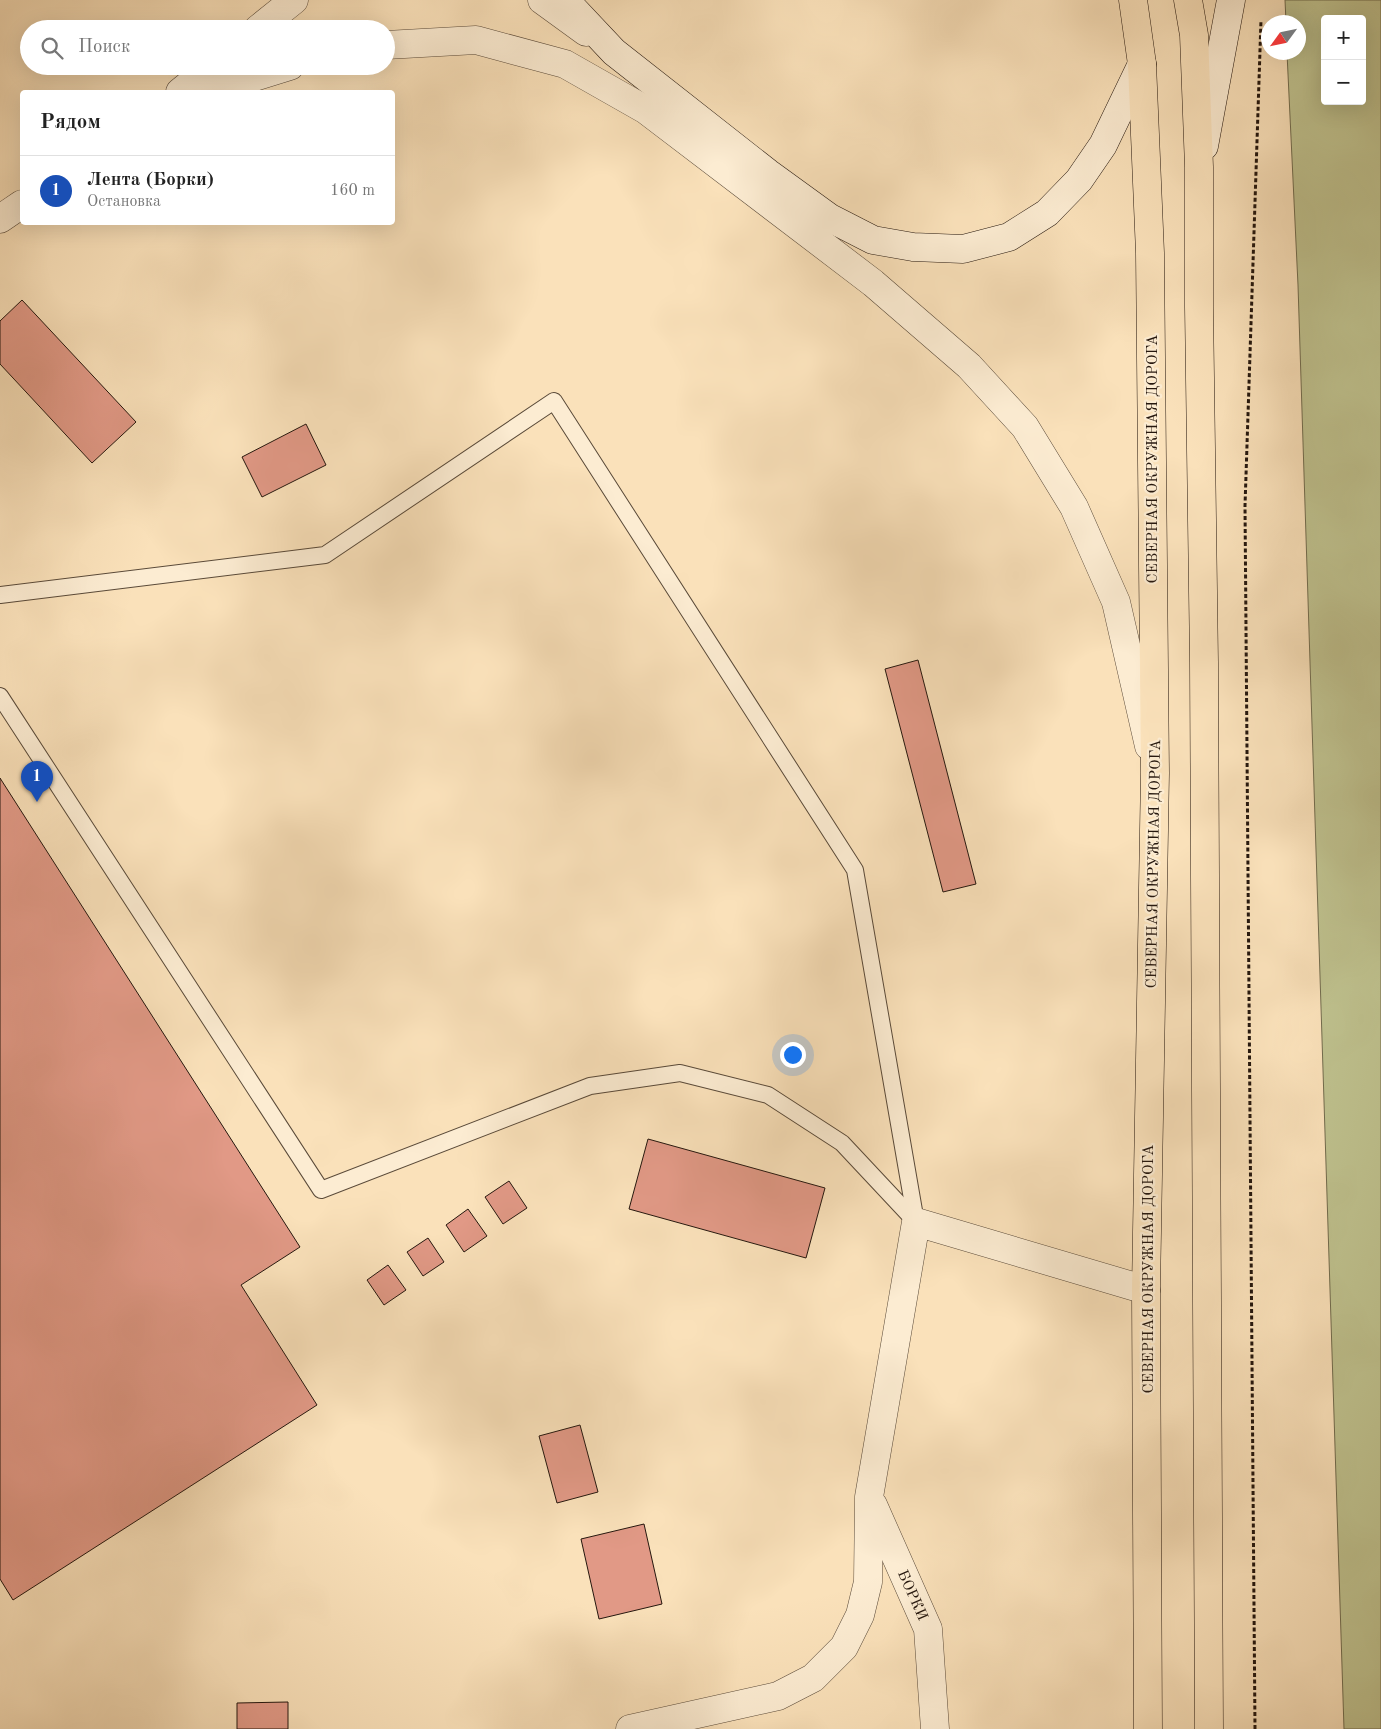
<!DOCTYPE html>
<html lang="ru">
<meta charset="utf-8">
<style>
body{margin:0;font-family:"Old Standard TT",serif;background:#f6f6f6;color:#222}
.controls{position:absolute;right:15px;top:15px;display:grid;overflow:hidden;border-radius:5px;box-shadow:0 5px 20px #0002}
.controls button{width:45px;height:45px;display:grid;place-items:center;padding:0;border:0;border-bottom:1px solid #e0e0e0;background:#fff;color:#222;font:25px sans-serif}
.compass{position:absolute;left:1261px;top:15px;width:45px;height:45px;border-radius:50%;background:#fff;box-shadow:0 5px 20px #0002;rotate:237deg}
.you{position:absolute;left:792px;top:1054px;width:18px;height:18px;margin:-12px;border:4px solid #fff;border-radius:50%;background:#1a73e8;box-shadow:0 0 0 8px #1a73e833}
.badge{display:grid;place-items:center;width:32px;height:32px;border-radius:50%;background:#8f2418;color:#fff;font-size:16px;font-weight:700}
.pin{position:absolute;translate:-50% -41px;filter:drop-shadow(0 1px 2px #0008)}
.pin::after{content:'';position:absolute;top:26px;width:18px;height:15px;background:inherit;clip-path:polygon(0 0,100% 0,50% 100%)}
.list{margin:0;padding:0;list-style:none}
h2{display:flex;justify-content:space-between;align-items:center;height:65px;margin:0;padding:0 20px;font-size:21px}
h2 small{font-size:16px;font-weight:400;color:#767676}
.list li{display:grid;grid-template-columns:32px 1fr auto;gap:15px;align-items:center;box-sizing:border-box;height:70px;padding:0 20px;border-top:1px solid #e0e0e0}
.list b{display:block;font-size:19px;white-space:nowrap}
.list p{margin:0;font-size:16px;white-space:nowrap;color:#767676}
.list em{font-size:16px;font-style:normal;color:#767676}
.icon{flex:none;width:28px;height:28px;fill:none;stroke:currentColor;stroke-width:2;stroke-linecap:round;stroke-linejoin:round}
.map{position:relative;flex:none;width:1381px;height:1729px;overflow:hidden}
.search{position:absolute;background:#fff;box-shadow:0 5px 20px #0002;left:20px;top:20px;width:375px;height:55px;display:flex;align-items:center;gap:12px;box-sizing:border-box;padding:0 18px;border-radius:28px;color:#767676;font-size:19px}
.panel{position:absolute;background:#fff;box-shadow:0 5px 20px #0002;left:20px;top:90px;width:375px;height:135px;border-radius:5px}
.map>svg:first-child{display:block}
</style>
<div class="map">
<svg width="1381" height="1729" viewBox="0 0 1381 1729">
<rect width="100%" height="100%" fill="#fae1ba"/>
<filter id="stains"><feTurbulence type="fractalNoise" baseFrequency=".004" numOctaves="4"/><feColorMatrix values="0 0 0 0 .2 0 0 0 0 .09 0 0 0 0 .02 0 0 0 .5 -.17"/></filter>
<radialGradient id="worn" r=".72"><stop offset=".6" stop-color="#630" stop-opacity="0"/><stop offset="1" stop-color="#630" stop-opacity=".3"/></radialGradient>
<path fill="#bfc28f" stroke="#726c4e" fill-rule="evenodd" d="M 1285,0 L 1381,0 L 1381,1729 L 1344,1729 L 1298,285 L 1287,53 L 1298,52 L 1298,22 L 1286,22 ZM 1325,19 L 1362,19 L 1362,101 L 1325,101 Z"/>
<g fill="#e19986" stroke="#25170e">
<polygon points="22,300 136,422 92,463 0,364 0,321"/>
<polygon points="306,424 326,465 262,497 242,457"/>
<polygon points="918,660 976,884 943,892 885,669"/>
<polygon points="0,778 300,1247 241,1285 317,1405 13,1600 0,1579"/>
<polygon points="648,1139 825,1188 806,1258 629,1209"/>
<polygon points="509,1181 527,1208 503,1224 485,1197"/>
<polygon points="468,1209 487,1236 464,1252 446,1225"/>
<polygon points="428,1238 444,1262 423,1276 407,1252"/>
<polygon points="388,1265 406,1290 384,1305 367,1280"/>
<polygon points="580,1425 598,1492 557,1503 539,1436"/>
<polygon points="644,1524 662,1604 599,1619 581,1539"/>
<polygon points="288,1702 288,1729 237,1729 237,1703"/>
</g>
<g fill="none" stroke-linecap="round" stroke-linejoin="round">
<g stroke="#5a4a39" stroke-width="18">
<g id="service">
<polyline points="0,595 325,555 554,401 855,870 916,1222"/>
<polyline points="0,696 321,1190 590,1086 680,1073 768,1095 842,1143 916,1222"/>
</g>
</g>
<g stroke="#5a4a39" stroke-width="29">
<g id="minor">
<polyline points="873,1505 928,1629 935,1729"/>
<polyline points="630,1729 778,1696 813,1678 844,1647 860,1615 868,1582 869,1497 916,1222 1146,1290"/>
</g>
</g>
<g stroke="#5a4a39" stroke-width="29">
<g id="tertiary">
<polyline points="542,0 586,32"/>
<polyline points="258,29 294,0"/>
<polyline points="386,45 476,40 565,64 646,110 873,283 969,366 1025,427 1074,507 1116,602 1149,746"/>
<polyline points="180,92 212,66"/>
<polyline points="206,92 290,66"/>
<polyline points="0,219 22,204"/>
</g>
</g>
<g stroke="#25170e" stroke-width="29">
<g id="secondary">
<polyline points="565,0 614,52 768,173 830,218 873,240 913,247 963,249 1009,237 1047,213 1079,180 1103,145 1142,64"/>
<polyline points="1204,146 1231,0"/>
</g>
</g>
<g stroke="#25170e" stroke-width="29">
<g id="primary">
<polyline points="1133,0 1142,64 1150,253 1155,773 1146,1290 1148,1729"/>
<polyline points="1188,0 1194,35 1199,167 1199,307 1204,662 1209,1729"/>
</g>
</g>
<polyline stroke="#25170e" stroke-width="3" stroke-dasharray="4 2.5" stroke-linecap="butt" points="1255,1729 1245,506 1261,20"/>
<use href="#service" stroke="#fcecd2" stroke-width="16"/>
<use href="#minor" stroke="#fcecd2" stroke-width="28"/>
<use href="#tertiary" stroke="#fcecd2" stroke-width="28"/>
<use href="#secondary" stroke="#fcecd2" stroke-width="28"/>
<use href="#primary" stroke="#fae1ba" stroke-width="28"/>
</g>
<g text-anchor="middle" stroke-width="4.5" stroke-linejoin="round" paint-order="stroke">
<g font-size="15" fill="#25170e" stroke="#fcecd2">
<text transform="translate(1152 459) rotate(-90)" y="5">СЕВЕРНАЯ ОКРУЖНАЯ ДОРОГА</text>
<text transform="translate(1153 864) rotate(-89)" y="5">СЕВЕРНАЯ ОКРУЖНАЯ ДОРОГА</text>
<text transform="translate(1148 1269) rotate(-90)" y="5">СЕВЕРНАЯ ОКРУЖНАЯ ДОРОГА</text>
<text transform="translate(913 1595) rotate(66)" y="5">БОРКИ</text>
</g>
</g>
<rect width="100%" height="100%" filter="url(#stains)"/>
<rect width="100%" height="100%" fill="url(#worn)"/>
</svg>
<div class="controls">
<button>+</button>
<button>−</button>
</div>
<svg class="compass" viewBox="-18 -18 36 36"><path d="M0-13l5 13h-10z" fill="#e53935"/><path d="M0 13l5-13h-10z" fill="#767676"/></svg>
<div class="you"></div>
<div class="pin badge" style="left:37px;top:802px;background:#1a4fb4">1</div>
<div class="search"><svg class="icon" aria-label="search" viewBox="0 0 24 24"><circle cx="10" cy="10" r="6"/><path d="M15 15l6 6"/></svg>Поиск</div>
<section class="panel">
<h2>Рядом<small></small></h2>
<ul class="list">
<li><span class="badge" style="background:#1a4fb4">1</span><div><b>Лента (Борки)</b><p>Остановка</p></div><em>160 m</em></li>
</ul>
</section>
</div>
